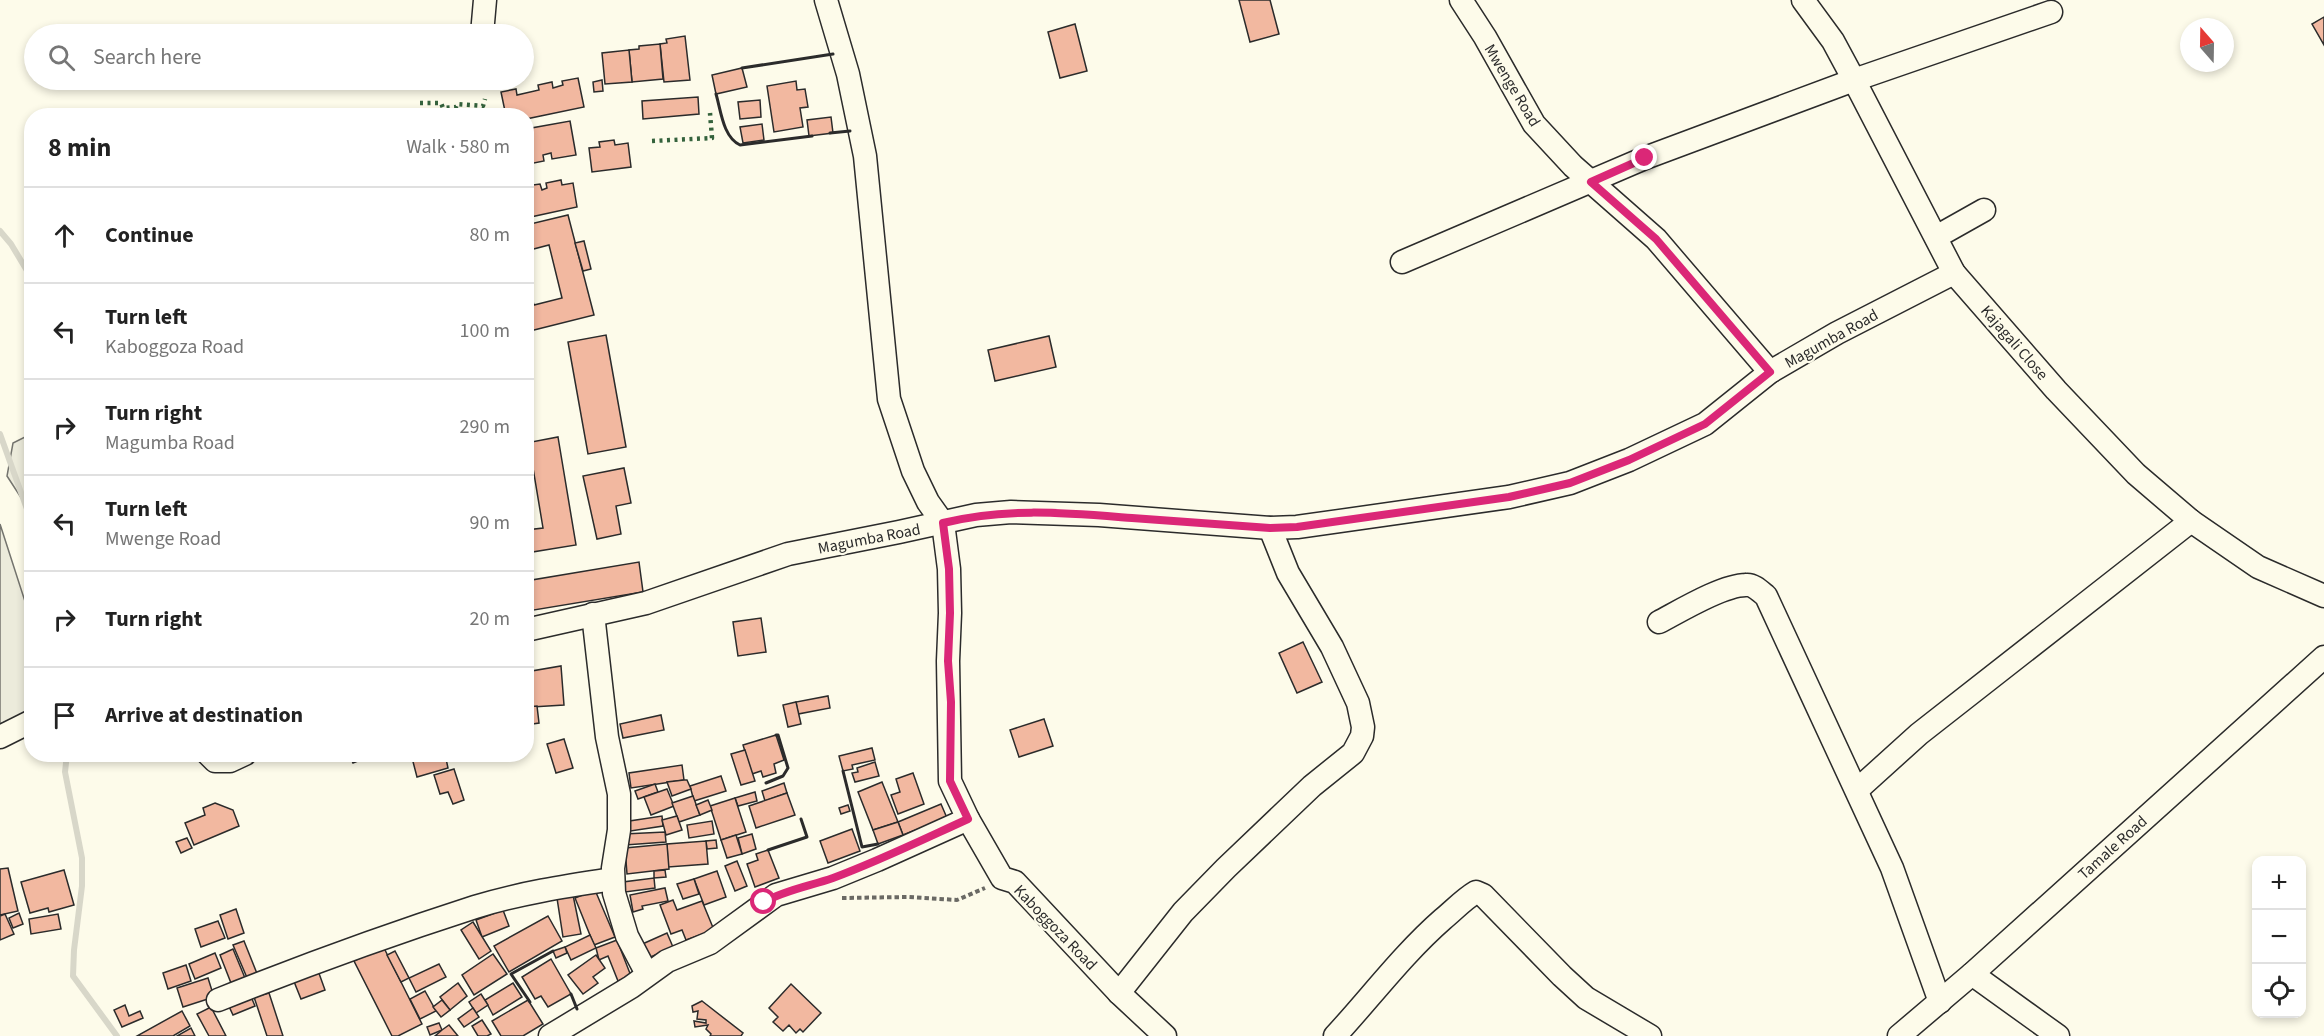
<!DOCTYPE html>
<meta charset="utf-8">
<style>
body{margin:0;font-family:"Source Sans 3",sans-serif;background:#f2f2f2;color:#222}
.controls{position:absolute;right:18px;bottom:18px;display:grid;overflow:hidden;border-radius:12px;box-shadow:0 3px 9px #0003}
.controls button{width:54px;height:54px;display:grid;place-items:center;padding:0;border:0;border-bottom:2px solid #e0e0e0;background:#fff;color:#222;font:30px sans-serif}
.compass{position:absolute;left:2180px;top:18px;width:54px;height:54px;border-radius:50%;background:#fff;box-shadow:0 3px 9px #0003;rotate:340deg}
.stop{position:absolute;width:18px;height:18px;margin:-14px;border:4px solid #db2777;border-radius:50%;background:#fff}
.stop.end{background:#db2777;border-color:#fff;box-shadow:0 2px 6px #0008}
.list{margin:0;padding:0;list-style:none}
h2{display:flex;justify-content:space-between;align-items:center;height:78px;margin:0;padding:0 24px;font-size:26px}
h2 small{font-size:20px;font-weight:400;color:#767676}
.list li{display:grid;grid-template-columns:39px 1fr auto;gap:18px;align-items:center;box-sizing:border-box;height:96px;padding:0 24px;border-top:2px solid #e0e0e0}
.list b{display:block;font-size:22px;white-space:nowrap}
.list p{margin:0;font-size:20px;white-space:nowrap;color:#767676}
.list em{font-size:20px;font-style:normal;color:#767676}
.icon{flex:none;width:33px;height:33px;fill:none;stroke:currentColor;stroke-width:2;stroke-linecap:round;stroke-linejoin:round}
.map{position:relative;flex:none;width:2324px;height:1036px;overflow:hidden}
.search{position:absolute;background:#fff;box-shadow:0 3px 9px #0003;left:24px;top:24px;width:510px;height:66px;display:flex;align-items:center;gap:15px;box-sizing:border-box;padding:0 21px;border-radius:33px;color:#767676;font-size:22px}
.panel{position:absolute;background:#fff;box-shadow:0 3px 9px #0003;left:24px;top:108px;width:510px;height:654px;border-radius:24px}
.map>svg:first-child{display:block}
</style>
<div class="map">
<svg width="2324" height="1036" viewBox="0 0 2324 1036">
<rect width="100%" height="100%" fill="#fdfbea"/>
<g fill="#ecebdb" stroke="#74746e" stroke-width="1.5">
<polygon points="31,434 31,513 7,476 13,443"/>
<polygon points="0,524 32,623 31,711 0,724"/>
</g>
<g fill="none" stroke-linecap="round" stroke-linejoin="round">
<g stroke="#d8d7c9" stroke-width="6">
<polyline points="0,231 11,244 32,279"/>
<polyline points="0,434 32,523"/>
<polyline points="67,754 65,772 82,858 82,886 74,950 73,976 117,1036"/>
</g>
</g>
<g fill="#f2b8a0" stroke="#2b2b2b" stroke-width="1.5">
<polygon points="1239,0 1270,0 1279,34 1250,42"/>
<polygon points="2324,17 2324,45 2312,24"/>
<polygon points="1075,24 1087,71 1060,78 1048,32"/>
<polygon points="685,36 690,80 664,82 660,44 667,43 666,39"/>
<polygon points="660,44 663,79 632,82 629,50 639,49 639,46"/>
<polygon points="629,50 632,82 605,84 602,53"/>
<polygon points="742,68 747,87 716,94 712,75"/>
<polygon points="578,78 584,107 526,119 526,116 506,116 501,92 516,89 517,95 539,90 538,85 552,82 553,88 563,85 562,81"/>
<polygon points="458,80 472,80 472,85 458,84"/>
<polygon points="602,80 603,91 594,92 593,82"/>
<polygon points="796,81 797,90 805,89 808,107 800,108 803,127 774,132 767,86"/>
<polygon points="698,97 699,114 643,119 642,101"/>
<polygon points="760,100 761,117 740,119 738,102"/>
<polygon points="831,117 833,133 809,136 807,120"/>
<polygon points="570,121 576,155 552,159 551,153 543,155 544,161 529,164 526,157 526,129"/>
<polygon points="762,124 764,140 743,143 740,127"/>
<polygon points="614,140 615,145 628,143 631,167 592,172 589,148 600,147 599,142"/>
<polygon points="561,180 562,185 573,183 577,207 526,218 526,186 540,184 542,190 547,188 546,183"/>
<polygon points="568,215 594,315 526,332 526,276 534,305 562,298 549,245 526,251 526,225"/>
<polygon points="584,241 591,269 583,271 575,243"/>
<polygon points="606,335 626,447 588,454 568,342"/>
<polygon points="1049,336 1056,367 995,381 988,350"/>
<polygon points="558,437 576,545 526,553 526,530 543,528 533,468 526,469 526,443"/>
<polygon points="624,468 631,503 616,506 621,534 597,539 583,476"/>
<polygon points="639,562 643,592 528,611 526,581"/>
<polygon points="761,618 766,652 738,656 733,622"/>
<polygon points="1303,642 1322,682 1297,693 1279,653"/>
<polygon points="561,666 564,705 532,707 532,684 526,685 526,672"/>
<polygon points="828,696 830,708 798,714 796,702"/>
<polygon points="796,702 801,724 788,727 783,705"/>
<polygon points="537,706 539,723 526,725 526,707"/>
<polygon points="661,715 664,730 623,738 620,724"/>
<polygon points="1044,719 1053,746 1019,757 1010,730"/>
<polygon points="776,735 784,760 774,764 776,773 763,777 761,771 752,774 743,745"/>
<polygon points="564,739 573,768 556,773 547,744"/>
<polygon points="872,748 875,760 852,765 853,769 843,771 839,756"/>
<polygon points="745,750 755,781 741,785 731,754"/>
<polygon points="349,754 375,754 353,763"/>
<polygon points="411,754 445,754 448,768 417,777"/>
<polygon points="875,762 879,776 855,782 852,773 858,772 857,768"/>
<polygon points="682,765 684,780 631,788 629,773"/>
<polygon points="454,769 464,800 453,804 448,792 440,794 434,775"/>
<polygon points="913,773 924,804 898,814 891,795 900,792 896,779"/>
<polygon points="721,776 726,791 694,801 690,786"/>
<polygon points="684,780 687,780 691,789 672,796 667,782"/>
<polygon points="882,782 898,822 873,830 858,792"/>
<polygon points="784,783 787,793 765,801 762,791"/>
<polygon points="655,784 658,792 638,799 635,791"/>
<polygon points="667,789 674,806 651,815 644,797"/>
<polygon points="755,792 757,801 738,806 735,798"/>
<polygon points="787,793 795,815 756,828 749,806"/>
<polygon points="693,796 700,815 679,822 672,803"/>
<polygon points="735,798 746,832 721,840 710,806"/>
<polygon points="708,800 712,810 700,815 696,805"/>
<polygon points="215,803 233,810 239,826 194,845 185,823 205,815 203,808"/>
<polygon points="941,804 947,818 903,835 898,822"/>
<polygon points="848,805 850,811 841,814 839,808"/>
<polygon points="662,816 663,826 624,832 623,822"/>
<polygon points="677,816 682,830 666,835 662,820"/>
<polygon points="712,821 714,834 689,838 687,825"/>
<polygon points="898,822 903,835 878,844 873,830"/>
<polygon points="852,829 860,851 828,863 820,841"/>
<polygon points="665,832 666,842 625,845 624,834"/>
<polygon points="752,834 756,849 742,854 738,838"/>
<polygon points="736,835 742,854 727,858 721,840"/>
<polygon points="187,838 192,848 181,853 176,842"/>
<polygon points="716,840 717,848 707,849 706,841"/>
<polygon points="706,841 708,864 668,867 667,844"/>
<polygon points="667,844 669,869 627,874 625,848"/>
<polygon points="768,850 779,878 755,887 747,864 758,860 756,854"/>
<polygon points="737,861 747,886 735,891 725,866"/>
<polygon points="8,868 18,911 0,915 0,869"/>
<polygon points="64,870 74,905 49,912 48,908 30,913 21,882"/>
<polygon points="665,870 666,877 654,878 654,871"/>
<polygon points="717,871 726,897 704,905 694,879"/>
<polygon points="654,878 655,888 625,892 623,882"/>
<polygon points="694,879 699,894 683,899 677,884"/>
<polygon points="665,888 668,901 642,906 643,909 633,912 630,895"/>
<polygon points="595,890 615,937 594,945 575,898"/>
<polygon points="573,895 581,934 563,937 557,898"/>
<polygon points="673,900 677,910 702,901 714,930 686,940 682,930 671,934 660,905"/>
<polygon points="236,909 244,933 228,939 220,915"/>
<polygon points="503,910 509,926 482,937 476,920"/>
<polygon points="19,913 23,924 13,928 9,918"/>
<polygon points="5,914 14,934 0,940 0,916"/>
<polygon points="58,914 61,929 31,934 29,919"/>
<polygon points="548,916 562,941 509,972 494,946"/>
<polygon points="218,921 225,938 201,947 195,929"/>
<polygon points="473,922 491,951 479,959 461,930"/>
<polygon points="667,933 673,947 644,960 638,946"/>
<polygon points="590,935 596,948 571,960 565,947"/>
<polygon points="617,940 631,976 618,981 608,956 599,960 596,948"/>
<polygon points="244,941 258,976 248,980 233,945"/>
<polygon points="383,946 422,1024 398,1036 392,1036 354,961"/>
<polygon points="565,947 567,953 556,958 553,951"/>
<polygon points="233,949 245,978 231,983 220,955"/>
<polygon points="395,951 409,978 401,982 387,955"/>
<polygon points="215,953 221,968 195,979 189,964"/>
<polygon points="493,954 507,974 474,995 462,975"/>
<polygon points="596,955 605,968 593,977 598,983 583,994 568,975"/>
<polygon points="551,959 571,994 548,1007 541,996 535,999 522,977"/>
<polygon points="439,964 446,977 416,992 409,978"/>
<polygon points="186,965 191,981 168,989 163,973"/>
<polygon points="316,965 325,990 301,999 293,979"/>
<polygon points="208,978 214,997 183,1007 177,988"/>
<polygon points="458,983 467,996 450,1010 440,997"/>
<polygon points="513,983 522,997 493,1015 485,1000"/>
<polygon points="791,984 821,1013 803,1032 800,1029 796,1033 789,1025 783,1031 773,1022 778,1017 769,1008"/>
<polygon points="425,991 436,1011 420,1019 410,999"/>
<polygon points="249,992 255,1006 233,1015 227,1002"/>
<polygon points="269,993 283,1036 267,1036 254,997"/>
<polygon points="481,994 488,1005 476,1013 469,1002"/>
<polygon points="442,1000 450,1010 441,1017 433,1007"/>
<polygon points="528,1000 543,1024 523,1036 501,1036 492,1021"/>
<polygon points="702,1001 743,1033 741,1036 710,1036 711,1034 706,1029 708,1025 695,1027 694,1021 706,1023 706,1020 697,1019 698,1011 693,1012 692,1006"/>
<polygon points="125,1005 129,1016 140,1011 143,1018 122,1027 114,1010"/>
<polygon points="211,1007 226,1036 209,1036 197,1014"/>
<polygon points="473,1008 479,1017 464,1027 458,1019"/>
<polygon points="182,1011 190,1026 173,1036 137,1036"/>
<polygon points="482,1020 491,1034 487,1036 478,1036 472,1026"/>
<polygon points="439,1023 442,1030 430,1035 427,1027"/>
<polygon points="449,1025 458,1036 435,1036 442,1030"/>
<polygon points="191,1028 195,1036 177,1036"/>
</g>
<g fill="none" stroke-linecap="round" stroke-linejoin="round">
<g stroke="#2b2b2b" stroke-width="25">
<g id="minor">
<polyline points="826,0 848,74 865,156 889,399 913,471 928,502 943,523 949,569 950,613 948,661 950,781 968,819 1002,878 1015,882 1119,993 1165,1036"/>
<polyline points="1461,0 1485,37 1534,124 1573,166 1656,239 1770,372"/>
<polyline points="1803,0 1833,41 1854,80 1954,273 2056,390 2136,474 2191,521 2258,567 2324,596"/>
<polyline points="482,34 485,0"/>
<polyline points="1936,237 1984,210"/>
<polyline points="1402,262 1645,158 1854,80 2051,12"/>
<polyline points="593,614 607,737 619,794 619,830 613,868 614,893 627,936 647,974"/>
<path d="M 1659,622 C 1680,611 1723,585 1746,585 C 1753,584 1760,591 1766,596 L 1892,868 L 1940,1002"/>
<polyline points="526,630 646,603 788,554 899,532 976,515 1011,512 1099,515 1270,528 1297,527 1509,497 1570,483 1629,460 1705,424 1770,372 1837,333 1954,273"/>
<polyline points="0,737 32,721"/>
<polyline points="208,754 215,761 230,761 245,754"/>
<polyline points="1857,790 1919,734 2191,521"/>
<polyline points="1972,974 2058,1036"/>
<polyline points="1119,993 1183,912 1226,868 1312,786 1353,753 1362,736 1363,727 1358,703 1332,647 1288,573 1270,528"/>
<path d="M 218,1000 C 303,966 388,935 475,907 C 520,893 567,886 613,879"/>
<polyline points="550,1036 631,987 667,961 710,943 776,895 833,878 877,860 968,819"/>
<path d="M 1335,1036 C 1371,997 1403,954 1443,919 C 1454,910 1464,899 1476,892 L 1483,895 L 1562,976 L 1586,998 L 1650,1036"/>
<polyline points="1899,1036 1972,974 2324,657"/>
</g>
</g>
<polyline stroke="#6a6964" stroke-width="4" stroke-dasharray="4.5 3" stroke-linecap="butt" points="842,898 909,897 957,900 985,888"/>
<use href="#minor" stroke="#fdfbea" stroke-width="22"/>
<g stroke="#34623c" stroke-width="4.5" stroke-dasharray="3 4.5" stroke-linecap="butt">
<polyline points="420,103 441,103 443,108 456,107 457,104 483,106 485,99"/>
<polyline points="652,141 712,138 710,113"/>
<polyline points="526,398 531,431 526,432"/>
</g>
<g stroke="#2b2b2b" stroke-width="3">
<polyline points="742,68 833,54"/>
<path d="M 716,94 C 721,111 723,137 740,145 L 812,136"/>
<polyline points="830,133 850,131"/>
<polyline points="843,771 862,847 878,844"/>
<polyline points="766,783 783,776 788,768 778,735 776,735"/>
<polyline points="768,850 807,837 801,819"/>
<polyline points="571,994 577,1009"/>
<polyline points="530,1002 511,974 553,951"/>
</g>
</g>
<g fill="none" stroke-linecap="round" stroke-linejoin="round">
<path stroke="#db2777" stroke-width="8" d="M 764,902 C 785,890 810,886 833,878 C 879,861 924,839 968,819 L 950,781 L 951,702 L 948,661 L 950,613 L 949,569 L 943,523 C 1006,507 1067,513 1132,518 C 1178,521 1224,525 1270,528 L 1297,527 L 1509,497 L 1570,483 L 1629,460 L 1705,424 L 1770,372 L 1656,239 L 1591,182 L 1645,158"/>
</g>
<g text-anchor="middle" stroke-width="4.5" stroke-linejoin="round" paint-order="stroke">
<g font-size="16" fill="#2b2b2b" stroke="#fdfbea">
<text transform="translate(1513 85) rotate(59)" y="6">Mwenge Road</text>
<text transform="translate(1831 338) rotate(-29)" y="6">Magumba Road</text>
<text transform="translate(2015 342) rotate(49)" y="6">Kajagali Close</text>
<text transform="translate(869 538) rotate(-11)" y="6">Magumba Road</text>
<text transform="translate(2112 847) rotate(-42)" y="6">Tamale Road</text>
<text transform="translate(1056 927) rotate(46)" y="6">Kaboggoza Road</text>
</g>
</g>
</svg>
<div class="controls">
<button>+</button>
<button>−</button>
<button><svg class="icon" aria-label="locate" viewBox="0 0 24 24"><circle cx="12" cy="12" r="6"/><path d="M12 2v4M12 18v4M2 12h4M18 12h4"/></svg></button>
</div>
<svg class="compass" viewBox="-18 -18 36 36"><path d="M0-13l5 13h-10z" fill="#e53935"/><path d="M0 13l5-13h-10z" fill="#767676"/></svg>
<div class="stop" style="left:764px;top:902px"></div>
<div class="stop end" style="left:1645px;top:158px"></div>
<div class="search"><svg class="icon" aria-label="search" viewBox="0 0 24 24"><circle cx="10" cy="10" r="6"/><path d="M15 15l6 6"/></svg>Search here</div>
<section class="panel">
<h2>8 min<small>Walk · 580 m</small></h2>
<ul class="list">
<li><svg class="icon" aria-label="ahead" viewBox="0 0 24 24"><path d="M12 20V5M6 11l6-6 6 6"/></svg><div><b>Continue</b></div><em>80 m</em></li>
<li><svg class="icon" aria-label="left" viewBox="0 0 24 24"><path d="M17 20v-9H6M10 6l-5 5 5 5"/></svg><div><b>Turn left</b><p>Kaboggoza Road</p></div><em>100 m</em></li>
<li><svg class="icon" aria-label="right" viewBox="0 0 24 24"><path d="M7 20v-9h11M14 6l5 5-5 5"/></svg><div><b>Turn right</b><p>Magumba Road</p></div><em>290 m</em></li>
<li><svg class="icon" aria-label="left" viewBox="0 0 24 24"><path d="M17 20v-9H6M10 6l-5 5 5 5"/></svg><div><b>Turn left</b><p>Mwenge Road</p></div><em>90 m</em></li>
<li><svg class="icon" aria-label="right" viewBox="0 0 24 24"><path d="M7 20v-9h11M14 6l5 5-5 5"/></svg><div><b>Turn right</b></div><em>20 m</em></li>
<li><svg class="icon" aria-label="arrive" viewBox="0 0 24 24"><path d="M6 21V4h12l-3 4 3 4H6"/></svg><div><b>Arrive at destination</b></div></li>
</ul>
</section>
</div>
